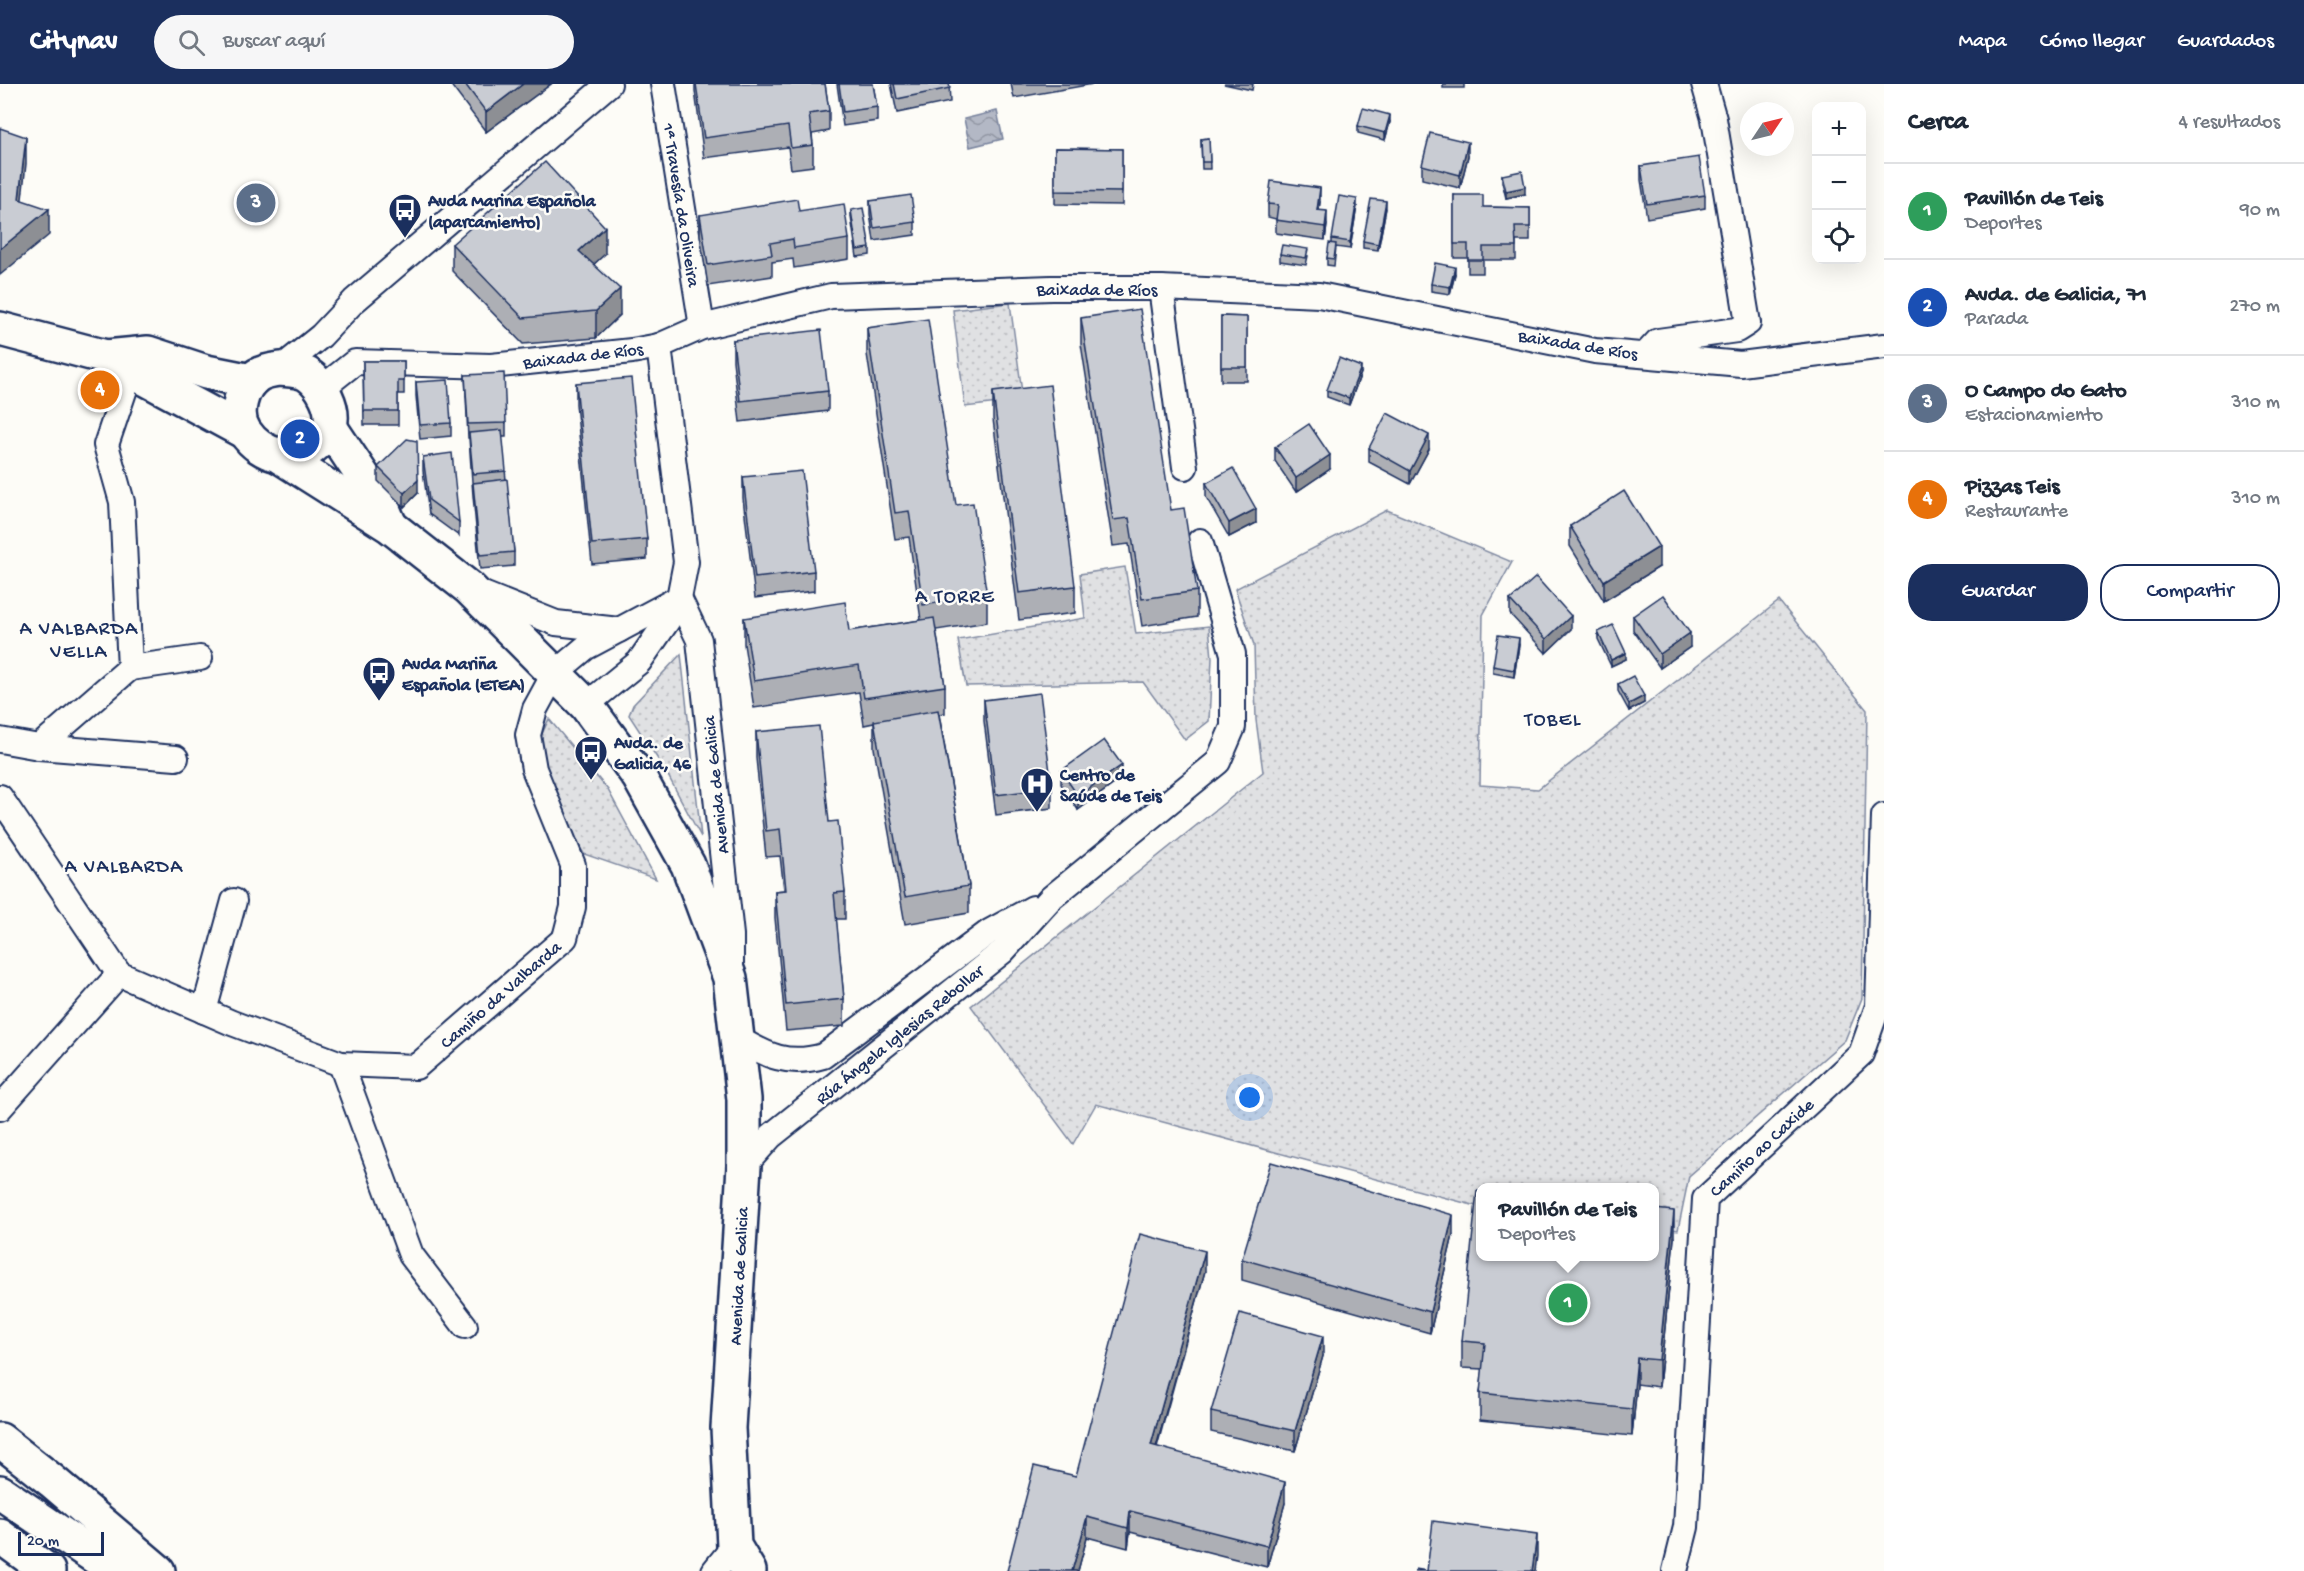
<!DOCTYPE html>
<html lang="es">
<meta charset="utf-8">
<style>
body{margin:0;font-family:"Gochi Hand",sans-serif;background:#f6f6f7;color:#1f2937}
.controls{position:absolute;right:18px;top:18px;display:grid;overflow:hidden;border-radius:12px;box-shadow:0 6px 24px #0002}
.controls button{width:54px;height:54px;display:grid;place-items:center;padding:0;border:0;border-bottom:2px solid #e0e1e3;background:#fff;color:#1f2937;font:30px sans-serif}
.compass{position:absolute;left:1740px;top:18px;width:54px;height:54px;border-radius:50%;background:#fff;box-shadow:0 6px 24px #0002;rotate:55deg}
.scale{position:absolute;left:18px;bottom:15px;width:86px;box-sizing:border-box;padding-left:6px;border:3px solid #1b2f5e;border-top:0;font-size:16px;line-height:21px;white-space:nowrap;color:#1b2f5e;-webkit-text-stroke:4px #fdfcf7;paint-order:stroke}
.you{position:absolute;left:1250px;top:1014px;width:21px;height:21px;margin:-15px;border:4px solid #fff;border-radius:50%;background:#1a73e8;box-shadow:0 0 0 9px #1a73e833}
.badge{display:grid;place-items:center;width:39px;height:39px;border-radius:50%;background:#1b2f5e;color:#fff;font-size:20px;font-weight:700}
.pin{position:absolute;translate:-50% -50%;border:3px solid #fff;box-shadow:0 2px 6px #0006}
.popup{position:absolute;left:1476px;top:1099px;width:183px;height:78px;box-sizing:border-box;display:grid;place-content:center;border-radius:12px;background:#fff;filter:drop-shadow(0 2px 4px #0005);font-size:20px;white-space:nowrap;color:#747a83}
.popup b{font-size:22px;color:#1f2937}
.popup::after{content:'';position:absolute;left:50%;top:100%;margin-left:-12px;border:12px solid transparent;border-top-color:#fff}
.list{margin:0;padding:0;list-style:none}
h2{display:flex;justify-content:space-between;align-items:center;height:78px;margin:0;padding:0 24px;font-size:26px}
h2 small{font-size:20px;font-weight:400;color:#747a83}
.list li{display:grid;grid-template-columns:39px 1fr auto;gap:18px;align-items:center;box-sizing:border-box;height:96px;padding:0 24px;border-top:2px solid #e0e1e3}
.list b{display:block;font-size:22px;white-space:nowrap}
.list p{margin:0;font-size:20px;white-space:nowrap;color:#747a83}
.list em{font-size:20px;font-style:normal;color:#747a83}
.actions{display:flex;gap:12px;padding:18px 24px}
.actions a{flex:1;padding:14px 0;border:2px solid #1b2f5e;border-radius:24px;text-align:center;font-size:21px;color:#1b2f5e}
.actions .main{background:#1b2f5e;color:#fff}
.icon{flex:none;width:33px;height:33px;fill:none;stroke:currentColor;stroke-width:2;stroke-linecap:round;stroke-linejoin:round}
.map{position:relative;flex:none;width:1884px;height:1487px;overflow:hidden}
header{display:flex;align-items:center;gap:36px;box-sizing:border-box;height:84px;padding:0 30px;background:#1b2f5e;color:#fff}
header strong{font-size:28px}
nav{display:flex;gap:33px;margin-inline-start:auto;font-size:21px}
.search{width:420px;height:54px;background:#f6f6f7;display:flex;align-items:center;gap:15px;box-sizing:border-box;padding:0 21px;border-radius:33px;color:#747a83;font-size:22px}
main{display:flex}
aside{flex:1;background:#fff}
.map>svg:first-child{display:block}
</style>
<header>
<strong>Citynav</strong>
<div class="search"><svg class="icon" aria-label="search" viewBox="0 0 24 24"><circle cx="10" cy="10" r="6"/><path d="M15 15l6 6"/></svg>Buscar aquí</div>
<nav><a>Mapa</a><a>Cómo llegar</a><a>Guardados</a></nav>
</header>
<main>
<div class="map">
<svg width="1884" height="1487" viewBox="0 0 1884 1487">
<defs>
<pattern id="green-dots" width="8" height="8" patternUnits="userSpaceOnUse" patternTransform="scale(1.5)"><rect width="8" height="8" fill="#e0e1e3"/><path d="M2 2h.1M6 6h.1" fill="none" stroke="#c0c1c5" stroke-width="1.8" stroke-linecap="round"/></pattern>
<pattern id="water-waves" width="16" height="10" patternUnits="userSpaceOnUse" patternTransform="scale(1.5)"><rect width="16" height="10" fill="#b3b8c5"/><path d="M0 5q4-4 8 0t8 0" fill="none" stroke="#9196a3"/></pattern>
</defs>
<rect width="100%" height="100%" fill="#fdfcf7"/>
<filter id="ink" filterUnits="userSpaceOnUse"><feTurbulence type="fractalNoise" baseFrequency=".0167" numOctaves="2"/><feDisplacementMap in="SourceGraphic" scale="12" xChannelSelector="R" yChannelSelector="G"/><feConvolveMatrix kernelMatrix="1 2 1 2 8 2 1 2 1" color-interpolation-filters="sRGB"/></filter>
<g filter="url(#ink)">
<g fill="url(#green-dots)" stroke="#7e88a0" stroke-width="1.5">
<polygon points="1010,219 1023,316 965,323 953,226"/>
<polygon points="1387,426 1512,478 1483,531 1480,701 1538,705 1779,517 1867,626 1862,914 1845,956 1689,1092 1678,1146 1655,1143 1655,1104 1481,1104 1481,1123 1476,1122 1096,1020 1073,1060 971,922 1263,688 1256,636 1254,561 1235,505"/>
<polygon points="1125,483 1136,550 1209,542 1212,574 1209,637 1185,656 1143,598 966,602 958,556 1085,534 1080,490"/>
<polygon points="681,570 701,753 665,686 629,631 633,621"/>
<polygon points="549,635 608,706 656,795 584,770 565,738 543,685 539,656"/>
</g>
<polygon fill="url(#water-waves)" stroke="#76819c" stroke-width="1.5" points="997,27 1003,55 970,63 964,35"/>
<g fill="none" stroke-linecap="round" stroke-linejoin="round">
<g stroke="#1b2f5e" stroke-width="28">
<g id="street">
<polyline points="663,0 702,243"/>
<polyline points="1161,204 1185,383"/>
<polyline points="1645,271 1658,257 1737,246 1748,239 1714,35 1704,0"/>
<polyline points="280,285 321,252 354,217 609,0"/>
<polyline points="321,305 355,278 491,282 632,267 659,262 702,243 831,212 1051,204 1161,204 1319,211 1595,267 1741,280 1884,262"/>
<polyline points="478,508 556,539 619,546"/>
<polyline points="679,514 699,556 731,851 731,883"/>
<polyline points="130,584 200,574"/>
<polyline points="586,621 639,578 668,536 679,514 686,478 659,262"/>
<polyline points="0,656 39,663 130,584 122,418 106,361 131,287"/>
<polyline points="39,663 176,674"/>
<polyline points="0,713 119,890 232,939 341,980 416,983 565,854 573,823 573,781 534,685 528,651 535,625 554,590 585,564 679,514"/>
<polyline points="204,927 234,817"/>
<path d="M 737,954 C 767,972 788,982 823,972 L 989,848 L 1033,824"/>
<polyline points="341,980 411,1171 465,1242"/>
<polyline points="0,1024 119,890"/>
<polyline points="744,1082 771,1052 1003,867 1051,814 1218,678 1233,643 1233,570 1200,457"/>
<polyline points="714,1487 734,1462"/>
<polyline points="1675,1487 1686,1443 1705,1115 1861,970 1878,922 1884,732"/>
</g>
</g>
<g stroke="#1b2f5e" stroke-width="38">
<g id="secondary">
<polyline points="0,245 106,273 243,347"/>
<polyline points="106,273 148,269 206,288 251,297"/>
<path d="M 280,285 C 289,286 299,286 307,290 C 322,300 335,324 330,342 C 328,350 322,355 316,360 C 294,381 261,372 245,348 C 233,331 241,302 258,291 C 265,287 272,286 280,285 Z"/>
<polyline points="330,343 380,418 390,441"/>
<polyline points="281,373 390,442 469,504 586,621 639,693 688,781 730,894 744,1015 744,1082 728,1344 734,1462 749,1487"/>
</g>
</g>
<g stroke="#1b2f5e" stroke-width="38">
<g id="highway">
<polyline points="0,1356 52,1397 158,1487"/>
<polyline points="0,1408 116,1487"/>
<polyline points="0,1452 48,1487"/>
</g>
</g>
<use href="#street" stroke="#fdfcf7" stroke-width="24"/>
<use href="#secondary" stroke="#fdfcf7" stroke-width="33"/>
<use href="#highway" stroke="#fdfcf7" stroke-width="33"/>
</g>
<g fill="#adafb5" stroke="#1b2f5e" stroke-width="1.5">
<polygon points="450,0 551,0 486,48"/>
<polygon points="695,0 825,0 829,27 829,47 812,50 813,61 813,82 791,85 788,63 704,74 695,7"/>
<polygon points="837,0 873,0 877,23 877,37 843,42"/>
<polygon points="891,0 949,0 950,18 897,29"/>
<polygon points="1011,0 1093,0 1014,14"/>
<polygon points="1224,0 1253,0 1252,6"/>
<rect x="1443" y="0" width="21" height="4"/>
<polygon points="1390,38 1385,56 1358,49 1358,42"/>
<polygon points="1209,54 1210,85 1202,85 1201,55"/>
<polygon points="1055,64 1122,65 1122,121 1055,120"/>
<polygon points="1468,72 1460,104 1422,95 1422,81"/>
<polygon points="1641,82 1705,111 1705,124 1647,134 1641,96"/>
<polygon points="1502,91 1525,110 1506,114 1502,98"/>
<polygon points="1454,111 1483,123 1530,124 1530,157 1516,157 1516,176 1483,176 1483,189 1468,189 1468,174 1454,174"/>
<polygon points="870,117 915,138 915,151 874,157 870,130"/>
<polygon points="1320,118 1319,126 1327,141 1325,156 1276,149 1276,135 1268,133 1268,120"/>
<polygon points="1357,122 1350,165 1336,163 1334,182 1327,181 1327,174 1332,160 1332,155"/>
<polygon points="1386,124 1378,166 1363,164 1363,157"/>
<polygon points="851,126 870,164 870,171 857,173 851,133"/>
<polygon points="700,131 849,155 849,175 794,184 793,175 772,178 772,192 708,202 700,151"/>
<polygon points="452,160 605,170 594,180 620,231 596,254 523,260 452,187"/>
<polygon points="1280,170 1308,172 1306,181 1280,177"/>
<polygon points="1455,190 1450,210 1431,207 1431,200"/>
<polygon points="1221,232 1247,233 1247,297 1221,297"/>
<polygon points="1081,234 1171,426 1197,507 1197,533 1142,542 1129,460 1113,462 1081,260"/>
<polygon points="867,244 956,421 987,512 987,538 936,546 945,602 945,629 939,630 969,802 969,829 905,840 874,664 874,639 864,641 859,608 754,624 744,560 744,534 849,547 921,536 909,453 895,455 867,270"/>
<polygon points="733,256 828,307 828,327 740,338 733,277"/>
<polygon points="363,277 404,277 404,310 398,310 398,341 364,341"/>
<polygon points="1361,289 1349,321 1327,313 1327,306"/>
<polygon points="465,291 506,339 506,353 502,353 506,396 514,468 514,482 480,485 473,412 469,354 468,354"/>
<polygon points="416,298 451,339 451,352 420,355 416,312"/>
<polygon points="576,299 647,455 647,475 592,480 576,320"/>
<polygon points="993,308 1075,502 1075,529 1019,536 993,335"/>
<polygon points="1275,363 1330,385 1296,408 1275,377"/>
<polygon points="1369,364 1429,365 1410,400 1369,378"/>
<polygon points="423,373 459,438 459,452 429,430 423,387"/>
<polygon points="378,383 418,409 404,423 378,397"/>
<polygon points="743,393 814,487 814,507 755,514 743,414"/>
<polygon points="1206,399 1256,439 1229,453 1206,413"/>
<polygon points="1570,442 1659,483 1604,517 1570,462"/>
<polygon points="1510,516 1571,545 1546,569 1510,530"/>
<polygon points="1633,532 1690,563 1660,584 1633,546"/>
<polygon points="1598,548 1626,575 1611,582 1598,555"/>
<polygon points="1519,561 1514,593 1493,589 1493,582"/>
<polygon points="1618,600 1644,619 1629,627 1618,607"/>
<polygon points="984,616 1052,704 1052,724 996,731 984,637"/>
<polygon points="756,648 829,738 845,808 845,835 836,835 844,915 844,942 786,947 775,834 775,807 784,806 780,772 766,773 756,674"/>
<polygon points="1061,687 1122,694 1078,726 1061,700"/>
<polygon points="1453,1151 1430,1249 1242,1196 1242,1175"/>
<polygon points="1674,1154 1659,1303 1637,1300 1632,1352 1480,1336 1480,1309 1483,1285 1462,1284 1462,1257"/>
<polygon points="1205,1187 1157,1363 1285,1419 1267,1483 1130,1448 1128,1464 1087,1453 1078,1487 1007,1487 1076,1392"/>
<polygon points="1323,1272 1295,1367 1211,1348 1211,1328"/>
</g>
<g fill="#8d8f94" stroke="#1b2f5e" stroke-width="1.5">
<polygon points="523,0 551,0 486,48 486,28"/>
<polygon points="1390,31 1390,38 1385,56 1385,49"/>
<polygon points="26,53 26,80 19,141 19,115"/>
<polygon points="1468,58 1468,72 1460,104 1460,91"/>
<polygon points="1525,103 1525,110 1506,114 1506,107"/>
<polygon points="1320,104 1320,118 1317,140 1317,126"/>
<polygon points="1357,115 1357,122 1350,165 1350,158"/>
<polygon points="1386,117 1386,124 1378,166 1378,160"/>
<polygon points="49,125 49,151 0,191 0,165"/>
<polygon points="1327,127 1327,141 1325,156 1325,143"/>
<polygon points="605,143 605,170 579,194 579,167"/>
<polygon points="1455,183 1455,190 1450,210 1450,203"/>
<polygon points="620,205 620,231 596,254 596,227"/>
<polygon points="1361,283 1361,289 1349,321 1349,314"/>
<polygon points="1429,351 1429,365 1410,400 1410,387"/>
<polygon points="1330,371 1330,385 1296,408 1296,394"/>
<polygon points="418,396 418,409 404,423 404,409"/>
<polygon points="1256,425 1256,439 1229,453 1229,439"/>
<polygon points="1659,463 1659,483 1604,517 1604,497"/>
<polygon points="1571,532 1571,545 1546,569 1546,555"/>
<polygon points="1690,549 1690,563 1660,584 1660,570"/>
<polygon points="1519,554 1519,561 1514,593 1514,586"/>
<polygon points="1626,569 1626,575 1611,582 1611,576"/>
<polygon points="1644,612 1644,619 1629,627 1629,620"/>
<polygon points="1122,681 1122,694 1078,726 1078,712"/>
<polygon points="1674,1127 1674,1154 1659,1303 1659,1276"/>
<polygon points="1453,1131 1453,1151 1430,1249 1430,1228"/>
<polygon points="1205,1167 1205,1187 1151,1381 1151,1361"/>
<polygon points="1323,1252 1323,1272 1295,1367 1295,1347"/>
<polygon points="1637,1274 1637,1300 1632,1352 1632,1325"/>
<polygon points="1285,1398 1285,1419 1267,1483 1267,1462"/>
<polygon points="1130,1427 1130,1448 1128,1464 1128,1444"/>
<polygon points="1087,1433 1087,1453 1078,1487 1072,1487"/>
<polygon points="1537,1451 1537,1472 1535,1487 1532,1487"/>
</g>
<g fill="#c9ccd3" stroke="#1b2f5e" stroke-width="1.5">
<polygon points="465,0 523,0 486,28"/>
<polygon points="696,0 825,0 829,27 809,30 813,61 791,64 788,42 704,54"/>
<polygon points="839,0 873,0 877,23 843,28"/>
<polygon points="894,0 949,0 950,4 897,15"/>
<polygon points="1363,24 1390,31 1385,49 1358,42"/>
<polygon points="0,44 26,53 19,115 49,125 0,165"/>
<polygon points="1430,49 1468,58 1460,91 1422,81"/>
<polygon points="1209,54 1210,78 1202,78 1201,55"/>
<polygon points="1055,64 1122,65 1122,108 1055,107"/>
<polygon points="1699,73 1705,111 1647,120 1641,82"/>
<polygon points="545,78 605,143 579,167 620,205 596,227 523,234 452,160"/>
<polygon points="1522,87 1525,103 1506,107 1502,91"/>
<polygon points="1271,97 1320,104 1317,126 1327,127 1325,143 1276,136 1278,121 1268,120"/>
<polygon points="911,111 915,138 874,144 870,117"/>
<polygon points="1454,111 1483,111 1483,123 1530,124 1530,143 1515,143 1516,163 1483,163 1483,176 1468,176 1468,160 1454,160"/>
<polygon points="1339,112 1357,115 1350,158 1332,155"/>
<polygon points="797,115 799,127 844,120 849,155 794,164 793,155 770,159 772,171 708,181 700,131"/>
<polygon points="1371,115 1386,117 1378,160 1363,157"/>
<polygon points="863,124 870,164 857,166 851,126"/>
<polygon points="1329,159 1336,160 1334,175 1327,174"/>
<polygon points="1282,161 1308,165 1306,174 1280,170"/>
<polygon points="1435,179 1455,183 1450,203 1431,200"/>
<polygon points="1140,225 1171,426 1184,424 1197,507 1142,515 1129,434 1113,436 1081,234"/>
<polygon points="1221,232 1247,233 1247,283 1221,283"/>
<polygon points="928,235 956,421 973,419 987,512 923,521 909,427 895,429 867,244"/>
<polygon points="821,246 828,307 740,317 733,256"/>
<polygon points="1339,274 1361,283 1349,314 1327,306"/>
<polygon points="363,277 404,277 404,297 398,297 398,327 364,327"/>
<polygon points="504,289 506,339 468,340 465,291"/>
<polygon points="631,294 647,455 592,460 576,299"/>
<polygon points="448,296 451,339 420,341 416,298"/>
<polygon points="1050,301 1075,502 1019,509 993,308"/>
<polygon points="1387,329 1429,351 1410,387 1369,364"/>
<polygon points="1309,340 1330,371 1296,394 1275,363"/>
<polygon points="502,346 506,387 473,390 469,349"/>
<polygon points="407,355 417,357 418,396 404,409 378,383"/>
<polygon points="452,369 459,438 429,416 423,373"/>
<polygon points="1233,384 1256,425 1229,439 1206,399"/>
<polygon points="802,387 814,487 755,494 743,393"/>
<polygon points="507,395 514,468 480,471 473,399"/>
<polygon points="1624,407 1659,463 1604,497 1570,442"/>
<polygon points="1536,493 1571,532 1546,555 1510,516"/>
<polygon points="1663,511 1690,549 1660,570 1633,532"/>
<polygon points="845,518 849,547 934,534 945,602 864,614 859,581 754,597 744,534"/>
<polygon points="1613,541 1626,569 1611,576 1598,548"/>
<polygon points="1498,551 1519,554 1514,586 1493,582"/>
<polygon points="1633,592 1644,612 1629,620 1618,600"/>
<polygon points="1040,609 1052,704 996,711 984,616"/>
<polygon points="938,626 969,802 905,813 874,637"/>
<polygon points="819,642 829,738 838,737 845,808 834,809 844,915 786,921 775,807 786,806 780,745 766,747 756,648"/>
<polygon points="1104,656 1122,681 1078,712 1061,687"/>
<polygon points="1271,1078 1453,1131 1430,1228 1242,1175"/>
<polygon points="1477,1107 1481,1107 1481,1173 1655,1173 1655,1125 1674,1127 1659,1276 1637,1274 1632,1325 1480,1309 1485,1259 1462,1257"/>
<polygon points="1140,1150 1205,1167 1151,1361 1285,1398 1267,1462 1130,1427 1128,1444 1087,1433 1072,1487 1007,1487 1034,1382 1076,1392"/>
<polygon points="1240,1229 1323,1252 1295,1347 1211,1328"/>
<polygon points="1433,1437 1537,1451 1532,1487 1415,1487 1416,1485 1427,1487"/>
</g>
</g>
<defs>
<g id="bus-pin" transform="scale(1.725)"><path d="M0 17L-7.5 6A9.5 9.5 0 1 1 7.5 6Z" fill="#1b2f5e" stroke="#fdfcf7"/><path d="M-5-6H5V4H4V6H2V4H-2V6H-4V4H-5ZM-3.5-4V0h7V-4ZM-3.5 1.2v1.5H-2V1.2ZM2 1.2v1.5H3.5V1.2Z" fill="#fff"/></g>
<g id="hospital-pin" transform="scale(1.725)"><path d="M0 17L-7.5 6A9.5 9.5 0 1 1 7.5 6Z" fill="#1b2f5e" stroke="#fdfcf7"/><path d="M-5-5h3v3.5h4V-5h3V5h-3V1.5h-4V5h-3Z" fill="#fff"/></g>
</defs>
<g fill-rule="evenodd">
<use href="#bus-pin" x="405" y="126"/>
<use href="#bus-pin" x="379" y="589"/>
<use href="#bus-pin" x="591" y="668"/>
<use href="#hospital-pin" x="1037" y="700"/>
</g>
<g text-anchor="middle" stroke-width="5" stroke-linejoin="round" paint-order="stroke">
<g font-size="18" font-weight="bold" fill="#1b2f5e" stroke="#fdfcf7" text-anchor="start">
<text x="428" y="122">Avda Marina Española<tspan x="428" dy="21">(aparcamiento)</tspan></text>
<text x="402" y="585">Avda Mariña<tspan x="402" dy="21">Española (ETEA)</tspan></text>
<text x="614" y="664">Avda. de<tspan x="614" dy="21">Galicia, 46</tspan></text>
<text x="1060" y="696">Centro de<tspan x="1060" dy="21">Saúde de Teis</tspan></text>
</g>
<g font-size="18" fill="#1b2f5e" stroke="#fdfcf7">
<text transform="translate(682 121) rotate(81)" y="6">1ª Travesía da Oliveira</text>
<text x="1097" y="211">Baixada de Ríos</text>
<text transform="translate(1578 260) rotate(9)" y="6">Baixada de Ríos</text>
<text transform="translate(583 271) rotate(-7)" y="6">Baixada de Ríos</text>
<text transform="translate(715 701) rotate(-96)" y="6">Avenida de Galicia</text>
<text transform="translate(500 910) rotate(-41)" y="6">Camiño da Valbarda</text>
<text transform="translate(899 950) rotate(-39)" y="6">Rúa Ángela Iglesias Rebollar</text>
<text transform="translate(1761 1063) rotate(-43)" y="6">Camiño ao Caxide</text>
<text transform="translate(738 1192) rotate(-87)" y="6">Avenida de Galicia</text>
</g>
<g font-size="20" letter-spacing="1.5" fill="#1b2f5e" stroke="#fdfcf7">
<text x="955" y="518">A TORRE</text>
<text x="79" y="550">A VALBARDA<tspan x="79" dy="23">VELLA</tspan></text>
<text x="1553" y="641">TOBEL</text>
<text x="124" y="788">A VALBARDA</text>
</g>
</g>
</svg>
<div class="controls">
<button>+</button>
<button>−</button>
<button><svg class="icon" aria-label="locate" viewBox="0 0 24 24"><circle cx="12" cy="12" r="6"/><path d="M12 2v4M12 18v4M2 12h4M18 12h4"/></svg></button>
</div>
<svg class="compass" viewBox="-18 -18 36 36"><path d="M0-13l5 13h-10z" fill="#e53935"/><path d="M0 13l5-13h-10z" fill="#747a83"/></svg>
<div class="scale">20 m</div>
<div class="you"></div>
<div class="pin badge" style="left:1568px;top:1219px;background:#2e9e5b">1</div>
<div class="popup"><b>Pavillón de Teis</b>Deportes</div>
<div class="pin badge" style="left:300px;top:355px;background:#1a4fb4">2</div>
<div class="pin badge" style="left:256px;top:119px;background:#5c6f8a">3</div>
<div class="pin badge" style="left:100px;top:306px;background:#e8710a">4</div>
</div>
<aside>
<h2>Cerca<small>4 resultados</small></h2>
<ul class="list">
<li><span class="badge" style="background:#2e9e5b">1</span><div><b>Pavillón de Teis</b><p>Deportes</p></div><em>90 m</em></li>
<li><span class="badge" style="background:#1a4fb4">2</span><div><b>Avda. de Galicia, 71</b><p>Parada</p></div><em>270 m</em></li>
<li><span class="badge" style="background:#5c6f8a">3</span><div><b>O Campo do Gato</b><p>Estacionamiento</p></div><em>310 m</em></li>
<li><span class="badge" style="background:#e8710a">4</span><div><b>Pizzas Teis</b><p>Restaurante</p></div><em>310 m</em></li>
</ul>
<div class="actions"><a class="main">Guardar</a><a>Compartir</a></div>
</aside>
</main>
